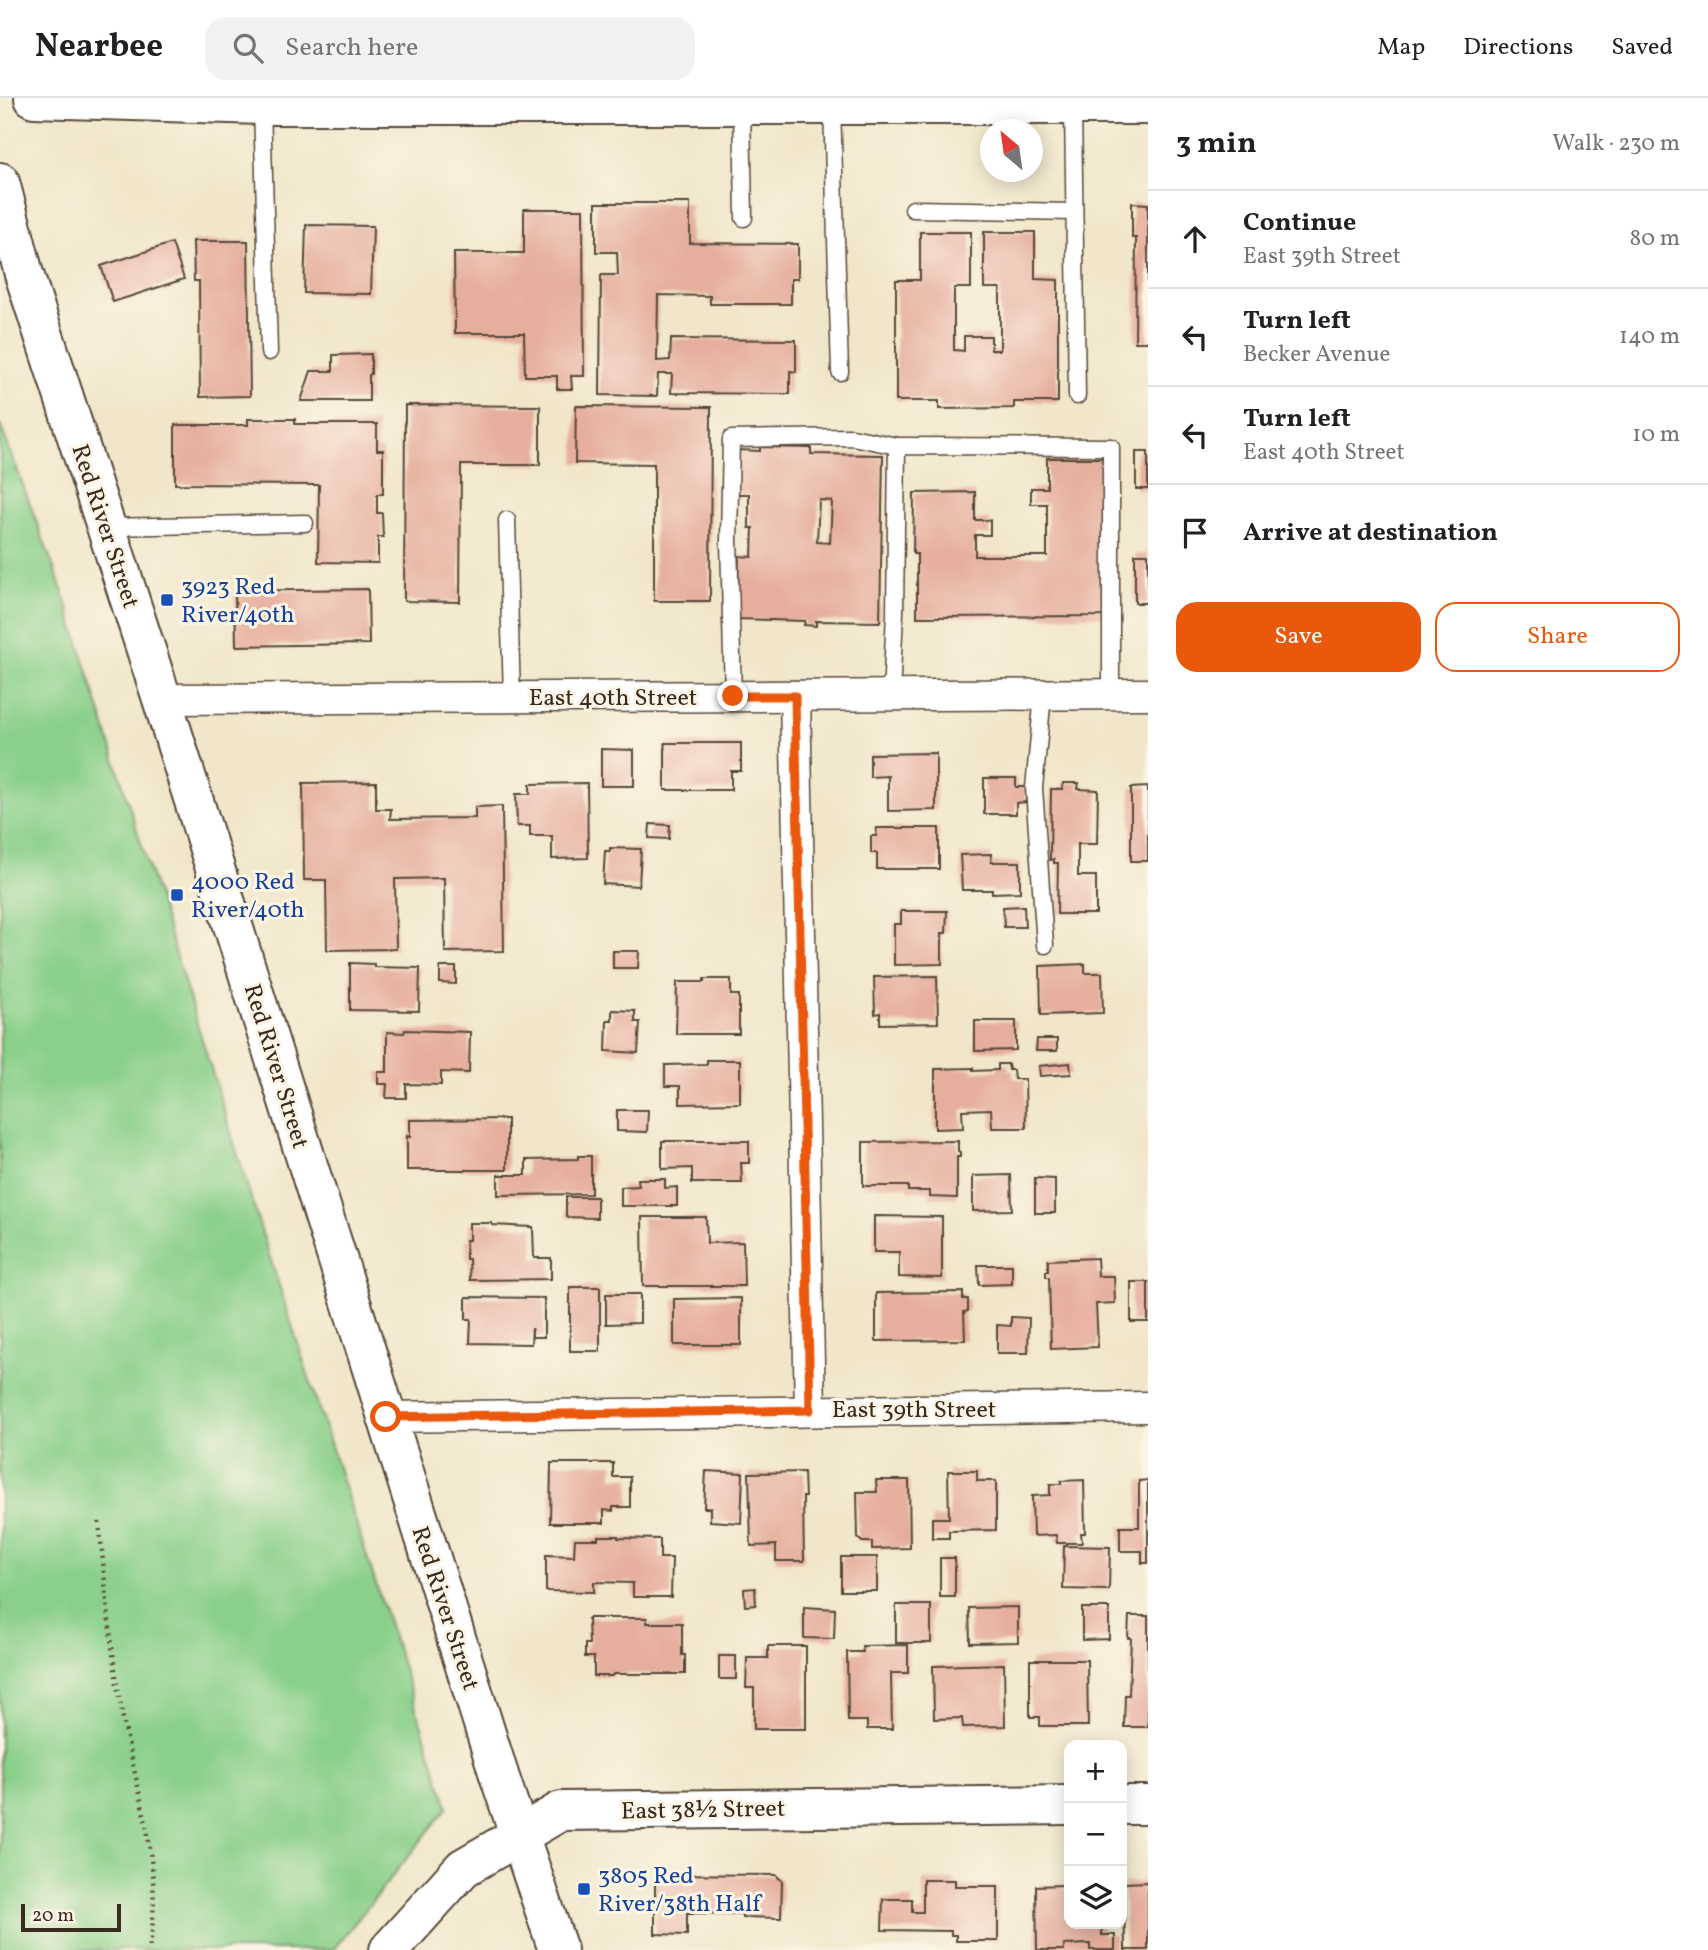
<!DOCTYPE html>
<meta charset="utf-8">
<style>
body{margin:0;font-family:Vollkorn,serif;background:#f2f2f2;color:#202124}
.controls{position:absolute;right:21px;bottom:21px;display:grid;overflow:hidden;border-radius:14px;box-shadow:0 4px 18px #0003}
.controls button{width:63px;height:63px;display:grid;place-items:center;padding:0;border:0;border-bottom:2px solid #e0e0e0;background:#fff;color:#202124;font:35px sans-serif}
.compass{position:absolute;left:980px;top:21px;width:63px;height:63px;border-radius:50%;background:#fff;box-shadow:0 4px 18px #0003;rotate:331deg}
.scale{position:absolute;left:21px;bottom:18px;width:100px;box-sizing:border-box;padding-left:7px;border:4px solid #3b2a1e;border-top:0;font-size:19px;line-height:24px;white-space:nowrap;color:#3b2a1e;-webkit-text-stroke:5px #fcf5e5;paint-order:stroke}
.stop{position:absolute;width:21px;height:21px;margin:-16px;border:5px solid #ea580c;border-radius:50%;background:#fff}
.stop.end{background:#ea580c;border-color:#fff;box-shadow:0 2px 7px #0008}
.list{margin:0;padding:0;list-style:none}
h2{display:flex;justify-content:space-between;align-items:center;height:91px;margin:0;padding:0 28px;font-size:30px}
h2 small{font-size:23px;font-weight:400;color:#757577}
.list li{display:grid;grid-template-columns:46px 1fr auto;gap:21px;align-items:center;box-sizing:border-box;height:98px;padding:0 28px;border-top:2px solid #e0e0e0}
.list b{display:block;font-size:26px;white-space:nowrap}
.list p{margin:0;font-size:23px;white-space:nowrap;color:#757577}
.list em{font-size:23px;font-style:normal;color:#757577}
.actions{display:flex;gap:14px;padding:21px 28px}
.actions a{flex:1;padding:16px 0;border:2px solid #ea580c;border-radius:21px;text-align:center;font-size:24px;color:#ea580c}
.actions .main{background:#ea580c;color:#fff}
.icon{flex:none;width:38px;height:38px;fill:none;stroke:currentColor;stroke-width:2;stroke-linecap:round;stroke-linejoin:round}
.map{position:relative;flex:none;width:1148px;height:1852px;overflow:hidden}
header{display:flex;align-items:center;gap:42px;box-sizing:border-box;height:98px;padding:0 35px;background:#fff;border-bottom:2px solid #e0e0e0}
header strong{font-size:33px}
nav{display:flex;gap:38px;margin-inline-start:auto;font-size:24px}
.search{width:490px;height:63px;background:#f2f2f2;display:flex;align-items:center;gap:18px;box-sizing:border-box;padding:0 24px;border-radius:21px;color:#757577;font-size:26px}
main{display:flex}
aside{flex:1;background:#fff}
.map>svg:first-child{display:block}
</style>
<header>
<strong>Nearbee</strong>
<div class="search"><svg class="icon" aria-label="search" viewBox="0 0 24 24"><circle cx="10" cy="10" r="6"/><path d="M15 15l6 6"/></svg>Search here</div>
<nav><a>Map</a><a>Directions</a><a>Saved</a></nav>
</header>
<main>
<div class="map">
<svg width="1148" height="1852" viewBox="0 0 1148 1852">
<rect width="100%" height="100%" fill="#fcf5e5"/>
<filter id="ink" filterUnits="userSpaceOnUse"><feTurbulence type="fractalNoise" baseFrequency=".0143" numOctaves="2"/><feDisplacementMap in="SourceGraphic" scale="14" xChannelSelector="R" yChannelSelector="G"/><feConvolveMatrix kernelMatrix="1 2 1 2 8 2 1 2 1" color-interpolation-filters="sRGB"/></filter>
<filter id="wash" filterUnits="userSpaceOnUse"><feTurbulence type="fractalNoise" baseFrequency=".00686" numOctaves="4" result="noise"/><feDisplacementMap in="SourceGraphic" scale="28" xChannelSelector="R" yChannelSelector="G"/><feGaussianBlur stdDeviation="1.57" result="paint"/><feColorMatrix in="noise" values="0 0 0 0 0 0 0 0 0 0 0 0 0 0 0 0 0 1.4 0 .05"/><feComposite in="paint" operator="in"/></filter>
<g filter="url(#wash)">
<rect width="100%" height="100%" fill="#f1e6c9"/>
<polygon fill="#8ad08b" stroke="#627d54" stroke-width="2" points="0,326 64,497 262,1135 448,1709 333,1852 0,1852"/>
<g id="blocks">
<g fill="#e6ae9d" fill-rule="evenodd">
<polygon points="596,105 690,105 690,145 798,146 798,181 791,181 791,206 710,206 710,198 658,197 657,263 670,262 671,241 796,242 796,274 790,273 790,296 671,295 672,276 658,276 657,298 600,297 601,177 618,177 617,154 596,154"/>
<polygon points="1132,105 1148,106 1148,244 1135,244 1136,140 1132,140"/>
<polygon points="524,111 583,111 584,278 571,278 572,291 557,291 557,278 525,278 524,235 455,235 454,155 524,155"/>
<polygon points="306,127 373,128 371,196 304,195"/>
<polygon points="920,134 971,134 971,190 954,190 954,252 964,253 964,238 991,238 991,252 1000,252 1000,190 984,190 984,134 1035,134 1035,181 1058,182 1058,304 1014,304 1014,310 939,311 939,303 896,303 896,182 920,182"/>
<polygon points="193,143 248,143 250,298 200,299 199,183 194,183"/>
<polygon points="172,145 184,181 113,204 101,168"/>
<polygon points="371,256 371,276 369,277 369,303 301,303 311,273 333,273 333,257"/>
<polygon points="405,307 540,308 540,367 461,367 460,504 404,503"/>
<polygon points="576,308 711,309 710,503 654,503 654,366 575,365"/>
<polygon points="248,321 295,321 295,326 377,326 377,352 383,352 383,396 377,396 377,415 382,415 383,439 378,439 378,465 318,464 319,387 175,386 175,327 248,327"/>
<path d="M 760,349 L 811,350 L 811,356 L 883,357 L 880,524 L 816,523 L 816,528 L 804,527 L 805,523 L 737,521 L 739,458 L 752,459 L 753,430 L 749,430 L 749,396 L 736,396 L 737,352 L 760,353 ZM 819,402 L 832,403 L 830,445 L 817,444 Z"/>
<rect x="1136" y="354" width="12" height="37"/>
<polygon points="1047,360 1106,360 1107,518 917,519 917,456 913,456 914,395 975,394 975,422 990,422 990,437 975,437 975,458 1047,458 1047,406 1031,406 1031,390 1047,390"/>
<rect x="1135" y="456" width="13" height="49"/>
<polygon points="368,491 369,546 236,548 235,493"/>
<polygon points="665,645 741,645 741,673 731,673 731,692 665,692"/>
<polygon points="601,651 634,652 634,688 601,688"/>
<polygon points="936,655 936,712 888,713 888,678 870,679 870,656"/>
<polygon points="984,680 1016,680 1016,689 1027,689 1026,704 1016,705 1016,716 984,716"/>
<polygon points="376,684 376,711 391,711 390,721 475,720 475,709 502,708 504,853 445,854 444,780 395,781 396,851 327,852 326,782 304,782 303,685"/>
<polygon points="587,685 588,760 552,761 552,738 530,738 530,728 517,728 516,696 530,696 530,686"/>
<polygon points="1063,685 1079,685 1078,691 1098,692 1097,746 1078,746 1078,778 1096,778 1096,816 1057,816 1058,765 1054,765 1054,761 1050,762 1051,691 1062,691"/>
<polygon points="1148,689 1148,763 1131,763 1131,690"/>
<polygon points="650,726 670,727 669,741 649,740"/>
<polygon points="877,730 939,730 939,771 877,771 877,755 871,755 871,738 876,738"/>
<polygon points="610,750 641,751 639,788 603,786 605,753 610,753"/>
<polygon points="991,756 991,764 1020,764 1020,794 992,795 992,792 962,792 960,757"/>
<polygon points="1024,808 1025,829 1004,829 1003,809"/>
<polygon points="901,813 947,813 946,835 942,835 942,866 894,867 894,826 901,826"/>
<polygon points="613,853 639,853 638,870 613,870"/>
<polygon points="350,865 374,866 374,869 420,870 419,913 350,912"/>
<polygon points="1085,866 1085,875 1102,875 1103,915 1041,917 1040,868"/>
<polygon points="440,869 456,869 456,886 440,885"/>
<polygon points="937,878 938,925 880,926 880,915 875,916 874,879"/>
<polygon points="704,881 731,881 731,897 739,897 739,936 676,936 677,884 704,884"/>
<polygon points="612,912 635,913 635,924 640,924 638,955 606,953 607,922 612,922"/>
<polygon points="975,923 1016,923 1016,952 975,953"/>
<polygon points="405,932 470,934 469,975 441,974 441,987 406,986 406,1000 386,1000 387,986 378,986 378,974 387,974 387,934 404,935"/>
<polygon points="1037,941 1057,941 1057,953 1036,953"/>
<polygon points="707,962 740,962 740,1005 680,1006 680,988 665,988 665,967 707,966"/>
<polygon points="1070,965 1071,976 1040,978 1039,968"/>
<polygon points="998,966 1008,966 1009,972 1013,972 1014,981 1025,981 1026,1030 992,1030 991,1011 962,1012 963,1030 935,1031 935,971 973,970 973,973 998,972"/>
<polygon points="617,1012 648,1012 647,1034 617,1033"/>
<polygon points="507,1021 507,1072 407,1072 407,1038 410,1039 410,1022"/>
<polygon points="662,1043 749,1043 749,1065 741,1065 742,1085 692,1085 692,1070 662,1071"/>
<polygon points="958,1043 958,1053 960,1054 960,1059 957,1059 957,1100 930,1099 930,1093 908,1093 908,1088 863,1088 863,1044"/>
<polygon points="578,1058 591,1058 591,1096 498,1097 498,1077 526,1077 526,1062 578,1061"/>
<polygon points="1011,1077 1012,1112 973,1113 973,1078"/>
<polygon points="1035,1080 1055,1081 1055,1115 1035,1115"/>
<polygon points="638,1081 665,1081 665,1090 677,1089 677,1108 621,1108 621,1089 639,1088"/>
<polygon points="566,1099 597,1099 597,1120 566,1119"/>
<polygon points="874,1118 942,1119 942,1180 899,1179 899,1154 874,1154"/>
<polygon points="642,1119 706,1119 707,1145 743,1144 744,1188 643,1188"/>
<polygon points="469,1125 491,1125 492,1127 533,1129 534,1160 551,1160 551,1181 470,1182 469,1161 466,1161 466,1142 469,1142"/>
<polygon points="1097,1160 1098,1178 1114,1178 1115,1205 1096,1206 1098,1249 1051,1251 1049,1179 1046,1179 1046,1173 1048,1173 1048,1162"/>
<polygon points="978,1167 1012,1167 1012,1186 979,1187"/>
<rect x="1131" y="1184" width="17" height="40"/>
<rect x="570" y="1189" width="30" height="64"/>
<polygon points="963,1194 963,1201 968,1201 968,1213 964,1214 965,1242 876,1243 876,1195"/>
<polygon points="606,1196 640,1196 640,1225 606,1226"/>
<polygon points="466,1199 544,1200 544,1239 532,1239 532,1230 531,1246 470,1245 471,1221 466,1221"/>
<polygon points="741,1200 741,1247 674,1247 674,1201"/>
<polygon points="1011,1219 1029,1220 1028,1255 997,1255 997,1227 1011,1228"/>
<polygon points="551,1365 613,1365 613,1379 630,1379 630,1409 613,1409 613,1413 604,1412 604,1425 550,1425"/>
<polygon points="706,1373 743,1375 741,1425 710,1423 710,1410 704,1410"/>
<polygon points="948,1373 977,1373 977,1383 996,1383 996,1432 949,1433 949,1440 932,1440 932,1420 949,1420"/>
<polygon points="804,1374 805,1399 803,1399 804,1463 776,1463 776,1447 751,1448 749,1375"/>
<polygon points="876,1382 909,1382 910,1450 872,1451 872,1444 862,1444 858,1440 857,1394 877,1394"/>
<polygon points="1084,1382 1085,1435 1081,1435 1082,1445 1057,1445 1056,1437 1033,1438 1032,1398 1050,1397 1050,1386 1061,1386 1061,1383"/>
<polygon points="1148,1382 1148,1465 1142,1465 1142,1453 1120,1453 1120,1429 1139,1429 1139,1383"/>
<polygon points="598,1438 618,1438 618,1440 660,1441 660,1460 672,1460 671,1499 633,1499 633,1485 594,1484 594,1494 546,1493 546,1457 574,1458 575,1441 598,1441"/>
<polygon points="1064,1448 1110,1449 1109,1492 1063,1491"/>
<rect x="841" y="1459" width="36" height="34"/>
<rect x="940" y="1460" width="15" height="39"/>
<polygon points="755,1490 756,1507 745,1508 744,1491"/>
<rect x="896" y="1507" width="35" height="38"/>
<polygon points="804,1509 835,1511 834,1541 804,1540"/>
<polygon points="1018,1509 1018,1544 970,1545 969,1510"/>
<polygon points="1082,1510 1109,1510 1109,1541 1082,1542"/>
<polygon points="1129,1518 1148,1518 1148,1629 1124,1629 1125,1597 1129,1597 1131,1540 1128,1540"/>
<polygon points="588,1520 647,1520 647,1525 682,1525 682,1557 685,1557 685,1576 613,1576 612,1578 594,1578 594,1559 585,1559 585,1546 589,1546"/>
<polygon points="908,1547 908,1575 891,1575 892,1631 867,1631 867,1623 848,1623 847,1554 863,1554 862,1548"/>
<polygon points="768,1548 806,1548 806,1631 754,1631 754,1590 746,1590 747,1560 768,1560"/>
<rect x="719" y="1558" width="17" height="23"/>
<polygon points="1030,1562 1087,1562 1088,1628 1040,1628 1040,1619 1030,1619"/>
<polygon points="1004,1566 1005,1628 963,1629 962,1620 934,1621 933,1568"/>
<polygon points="661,1776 776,1777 782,1783 781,1820 742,1819 742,1816 687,1815 687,1837 655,1836 655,1782"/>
<polygon points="923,1782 955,1782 955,1788 998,1788 998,1843 956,1843 956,1837 951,1837 951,1833 882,1832 883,1801 912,1801 912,1814 923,1814"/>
<polygon points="1148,1784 1148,1852 1125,1852 1124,1785"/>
<polygon points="1063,1787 1063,1792 1069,1792 1069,1826 1102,1826 1102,1837 1115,1837 1115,1852 1090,1852 1090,1846 1064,1847 1064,1852 1037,1852 1036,1788"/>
</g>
</g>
</g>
<g filter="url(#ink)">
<use href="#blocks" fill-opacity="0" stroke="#564638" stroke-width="2"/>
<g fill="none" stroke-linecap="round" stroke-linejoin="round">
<g stroke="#564638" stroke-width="19">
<g id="lane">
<polyline points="262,7 269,254"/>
<polyline points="742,8 744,120"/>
<polyline points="832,8 840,274"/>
<polyline points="1073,8 1077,298"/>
<polyline points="913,111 1074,114"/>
<polyline points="507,422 512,600"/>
<polyline points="106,429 305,425"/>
<polyline points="1043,597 1034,690 1045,847"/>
<polyline points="733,598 729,442 731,341 852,339 897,348"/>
<polyline points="891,598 895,515 897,348 1111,349 1111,596"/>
</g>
</g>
<g stroke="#564638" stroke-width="33">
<g id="street">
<polyline points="795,598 810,1312"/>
<polyline points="162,601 1148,596"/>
<polyline points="386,1319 1148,1309"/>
</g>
</g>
<g stroke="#564638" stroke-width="42">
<g id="secondary">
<polyline points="34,0 262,7 1148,7"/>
<polyline points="0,84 24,176 162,601 500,1680 558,1852"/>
<polyline points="1122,1707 1148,1707"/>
<polyline points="389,1852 463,1770 561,1713 1069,1707"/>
</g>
</g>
<path stroke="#564638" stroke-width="4.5" stroke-dasharray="2 5" stroke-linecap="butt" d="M 99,1424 C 106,1491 111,1559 124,1625 C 139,1700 164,1775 149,1852"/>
<use href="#lane" stroke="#fff" stroke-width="16"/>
<use href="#street" stroke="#fff" stroke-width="30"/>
<use href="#secondary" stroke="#fff" stroke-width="38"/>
</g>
</g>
<g fill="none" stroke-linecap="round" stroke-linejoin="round" filter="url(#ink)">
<polyline stroke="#ea580c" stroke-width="9" points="386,1319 810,1312 795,598 733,598"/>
</g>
<g fill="#1a4fb4" stroke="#fcf5e5" stroke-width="2.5">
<rect x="160" y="495" width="14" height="14" rx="3.5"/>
<rect x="170" y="790" width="14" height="14" rx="3.5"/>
<rect x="577" y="1784" width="14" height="14" rx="3.5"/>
</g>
<g text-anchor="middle" stroke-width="6" stroke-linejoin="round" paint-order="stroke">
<g font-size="24" fill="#3b2a1e" stroke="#fcf5e5">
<text transform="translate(106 428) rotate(72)" y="8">Red River Street</text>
<text x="613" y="607">East 40th Street</text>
<text transform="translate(277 968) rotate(73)" y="8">Red River Street</text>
<text x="914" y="1319">East 39th Street</text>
<text transform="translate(446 1510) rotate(72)" y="8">Red River Street</text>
<text transform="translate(703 1711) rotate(-1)" y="8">East 38½ Street</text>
</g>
<g font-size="24" fill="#164399" stroke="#fcf5e5" text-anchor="start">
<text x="181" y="496">3923 Red<tspan x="181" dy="28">River/40th</tspan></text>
<text x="191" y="791">4000 Red<tspan x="191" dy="28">River/40th</tspan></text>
<text x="598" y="1785">3805 Red<tspan x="598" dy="28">River/38th Half</tspan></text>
</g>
</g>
</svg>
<div class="controls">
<button>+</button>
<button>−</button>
<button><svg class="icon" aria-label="layers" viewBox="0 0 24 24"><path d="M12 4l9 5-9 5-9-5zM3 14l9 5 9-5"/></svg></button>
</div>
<svg class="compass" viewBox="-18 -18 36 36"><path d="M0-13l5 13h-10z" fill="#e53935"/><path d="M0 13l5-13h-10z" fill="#757577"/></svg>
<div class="scale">20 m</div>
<div class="stop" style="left:386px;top:1319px"></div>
<div class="stop end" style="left:733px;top:598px"></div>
</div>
<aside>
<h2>3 min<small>Walk · 230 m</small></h2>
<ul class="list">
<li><svg class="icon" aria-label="ahead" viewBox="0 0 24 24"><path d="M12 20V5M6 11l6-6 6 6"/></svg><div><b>Continue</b><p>East 39th Street</p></div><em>80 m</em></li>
<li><svg class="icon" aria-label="left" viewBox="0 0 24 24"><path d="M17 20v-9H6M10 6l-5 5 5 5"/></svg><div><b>Turn left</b><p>Becker Avenue</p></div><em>140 m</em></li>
<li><svg class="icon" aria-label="left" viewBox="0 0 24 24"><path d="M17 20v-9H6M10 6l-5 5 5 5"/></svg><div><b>Turn left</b><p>East 40th Street</p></div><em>10 m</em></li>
<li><svg class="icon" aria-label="arrive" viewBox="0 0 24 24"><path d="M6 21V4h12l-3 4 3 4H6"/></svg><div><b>Arrive at destination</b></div></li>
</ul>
<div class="actions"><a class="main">Save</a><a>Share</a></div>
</aside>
</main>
